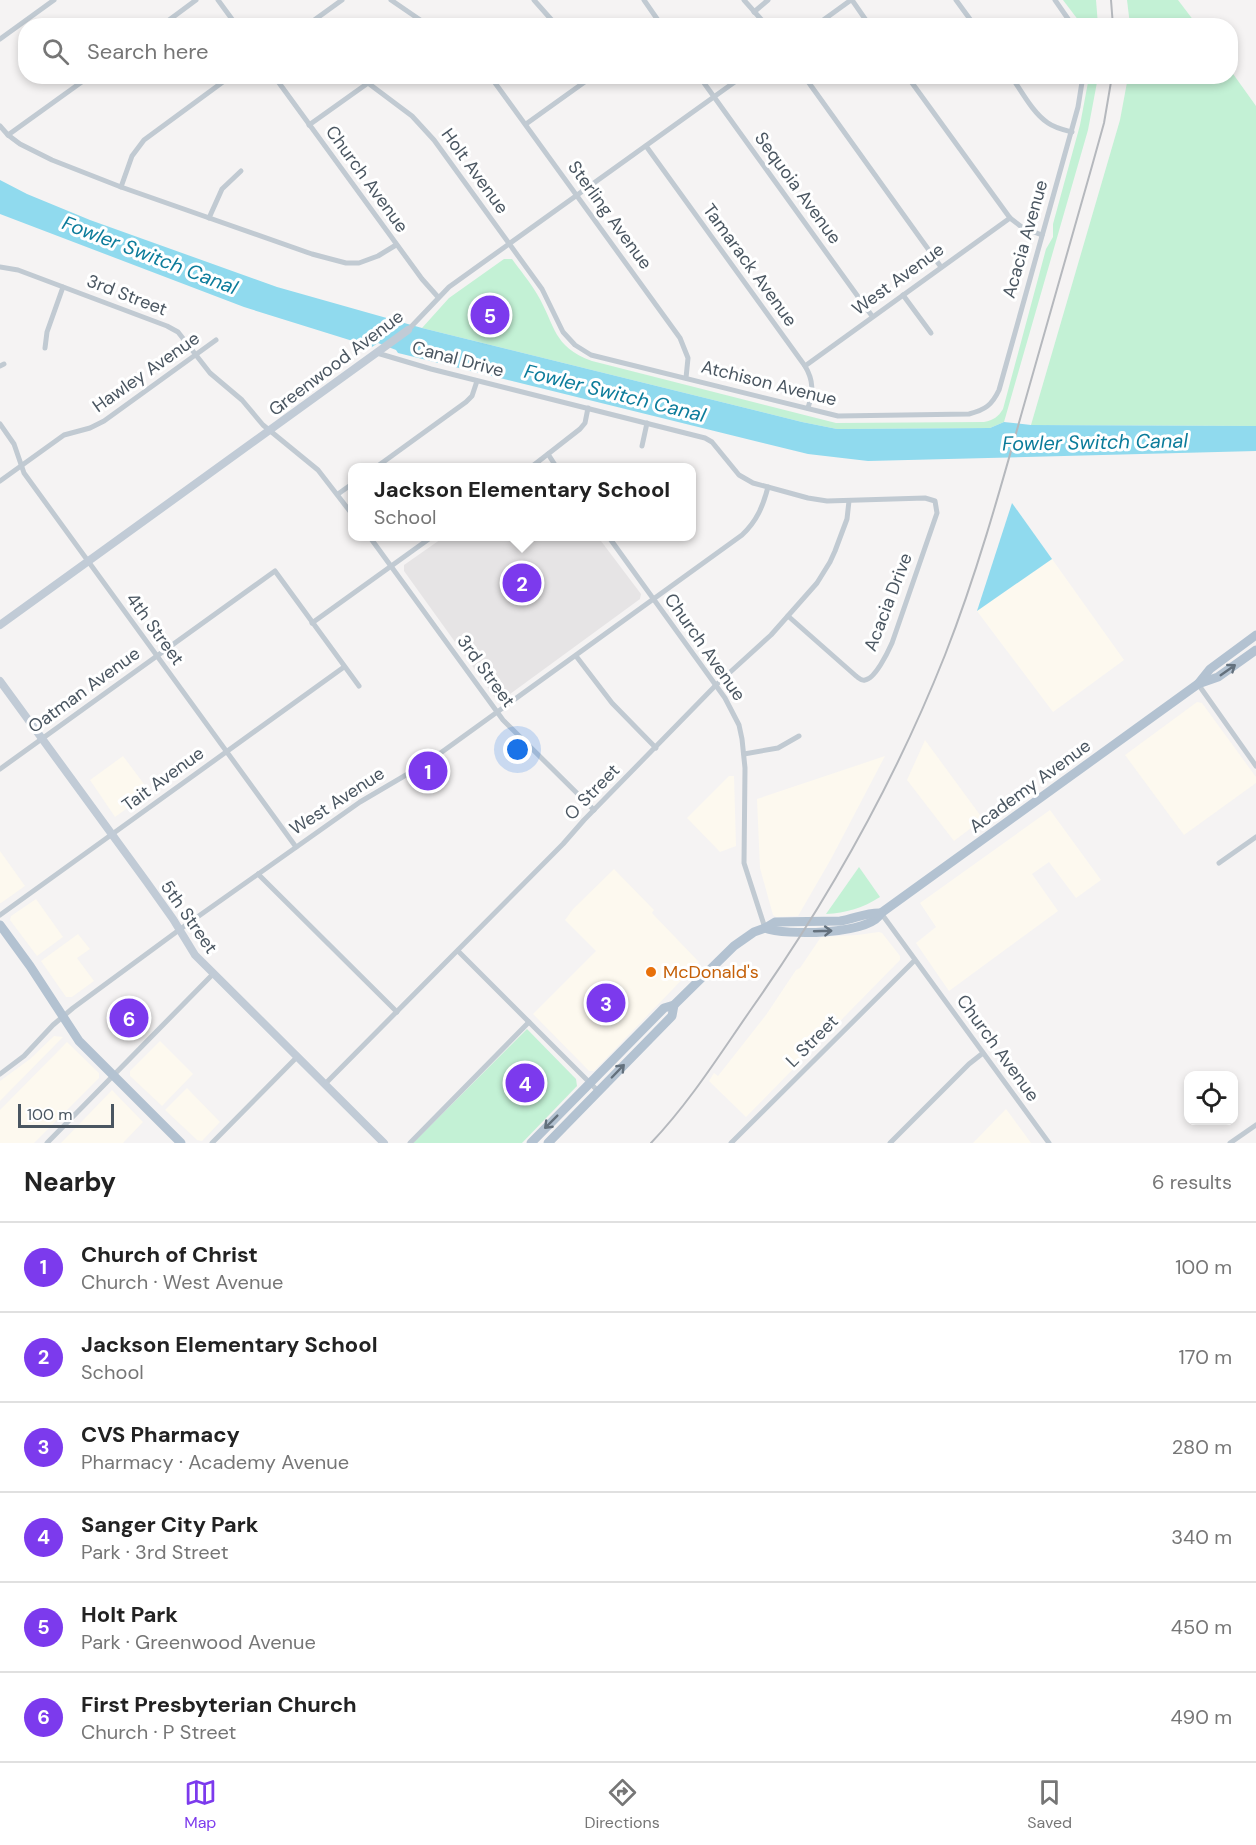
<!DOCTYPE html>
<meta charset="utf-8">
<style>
body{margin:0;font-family:"DM Sans",sans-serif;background:#f6f6f6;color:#222}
.controls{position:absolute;right:18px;bottom:18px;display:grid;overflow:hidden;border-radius:12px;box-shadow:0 3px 9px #0003}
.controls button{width:54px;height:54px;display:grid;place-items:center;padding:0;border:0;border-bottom:2px solid #e0e0e0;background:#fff;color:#222;font:30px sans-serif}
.scale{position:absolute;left:18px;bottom:15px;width:96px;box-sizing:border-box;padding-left:6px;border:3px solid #4a5661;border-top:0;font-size:16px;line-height:21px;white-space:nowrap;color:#4a5661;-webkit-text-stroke:4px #fff;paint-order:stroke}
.you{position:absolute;left:518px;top:750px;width:21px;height:21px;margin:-15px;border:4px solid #fff;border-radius:50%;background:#1a73e8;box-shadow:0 0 0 9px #1a73e833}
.badge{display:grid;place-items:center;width:39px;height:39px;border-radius:50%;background:#7c3aed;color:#fff;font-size:20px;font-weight:700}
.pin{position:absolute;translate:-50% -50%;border:3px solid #fff;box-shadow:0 2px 6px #0006}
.popup{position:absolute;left:348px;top:463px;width:348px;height:78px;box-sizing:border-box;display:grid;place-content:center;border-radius:12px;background:#fff;filter:drop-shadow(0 2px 4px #0005);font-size:20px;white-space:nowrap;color:#767676}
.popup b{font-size:22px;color:#222}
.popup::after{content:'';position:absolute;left:50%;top:100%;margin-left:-12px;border:12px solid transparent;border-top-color:#fff}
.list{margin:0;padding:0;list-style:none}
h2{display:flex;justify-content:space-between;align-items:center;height:78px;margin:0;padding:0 24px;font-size:26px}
h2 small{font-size:20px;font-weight:400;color:#767676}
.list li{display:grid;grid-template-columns:39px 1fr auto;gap:18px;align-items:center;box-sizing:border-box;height:90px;padding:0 24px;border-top:2px solid #e0e0e0}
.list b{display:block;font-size:22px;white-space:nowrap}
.list p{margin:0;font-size:20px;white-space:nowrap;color:#767676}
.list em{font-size:20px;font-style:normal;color:#767676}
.icon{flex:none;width:33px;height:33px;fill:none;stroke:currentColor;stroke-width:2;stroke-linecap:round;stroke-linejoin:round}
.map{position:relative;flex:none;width:1256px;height:1143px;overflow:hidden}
.search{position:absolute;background:#fff;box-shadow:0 3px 9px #0003;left:18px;right:18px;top:18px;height:66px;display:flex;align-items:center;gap:15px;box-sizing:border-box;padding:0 21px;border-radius:24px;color:#767676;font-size:22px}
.sheet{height:618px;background:#fff}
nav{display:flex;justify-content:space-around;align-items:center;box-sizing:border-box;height:84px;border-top:2px solid #e0e0e0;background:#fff;font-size:16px;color:#767676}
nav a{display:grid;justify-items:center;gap:3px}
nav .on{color:#7c3aed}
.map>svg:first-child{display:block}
</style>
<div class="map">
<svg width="1256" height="1143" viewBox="0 0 1256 1143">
<rect width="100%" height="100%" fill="#f5f3f3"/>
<g fill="#fdf9ef">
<polygon points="1052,559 1124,660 1053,712 977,611"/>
<polygon points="1197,702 1202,703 1256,777 1256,783 1184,835 1125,755"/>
<polygon points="925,740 983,819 954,841 907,780"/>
<polygon points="123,756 150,792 115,817 90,780"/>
<polygon points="885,756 831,859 798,916 776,917 773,915 760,868 757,799"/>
<polygon points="729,776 734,776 736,846 720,852 687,818"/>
<polygon points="1050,810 1101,880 1076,898 1049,862 1032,874 1058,911 949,991 916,943 936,927 920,903"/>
<polygon points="0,851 25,886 1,903 0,903"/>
<polygon points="614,869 654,910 652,913 699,962 594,1071 589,1071 533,1014 596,951 565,920 573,909"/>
<polygon points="36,899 63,937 37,956 10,920 11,916"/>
<polygon points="879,932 882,933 900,956 900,960 746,1117 709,1081 714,1073 718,1076 766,1015 796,970 800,968 821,937 857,935"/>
<polygon points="78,934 90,949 77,958 94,981 72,997 66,997 41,961"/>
<polygon points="54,1036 63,1037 0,1101 0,1081 30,1059"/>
<polygon points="160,1041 193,1074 162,1106 130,1076 130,1071"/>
<polygon points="67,1042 99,1073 99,1078 34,1143 0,1143 0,1110"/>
<polygon points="187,1088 220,1122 202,1141 197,1140 165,1110"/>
<polygon points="112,1090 143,1122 123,1143 61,1143"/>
<polygon points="1006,1109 1031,1143 973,1143"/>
</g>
<polygon fill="#e6e4e5" points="444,537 598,537 641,594 640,599 502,700 496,699 404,571 404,565"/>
<g fill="#c3f1d5">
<polygon points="1063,0 1096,0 1098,25 1082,25"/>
<polygon points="1127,0 1178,0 1197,25 1130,25"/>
<polygon points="1231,71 1256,106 1256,426 1031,425 1120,120 1128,77 1230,76"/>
<path d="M 1089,77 L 1098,77 L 1088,130 L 1004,422 L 990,428 L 837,429 L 802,422 L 422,328 L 449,298 L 504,259 L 512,259 C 520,270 530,282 537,294 C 556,326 552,346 592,361 L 836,423 L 984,422 C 994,420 998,417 1003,409 L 1046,249 L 1053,237 L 1053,224 L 1080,125 Z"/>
<path d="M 859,867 L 880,897 C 863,908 846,913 826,914 Z"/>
<polygon points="527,1029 576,1079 577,1086 522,1143 413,1143"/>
</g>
<g fill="#90daee">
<polygon points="0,180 27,194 90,220 277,287 422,328 802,422 837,429 990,428 1004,422 1031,425 1256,426 1256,451 868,461 808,454 398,353 396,350 378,343 372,347 244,307 0,214"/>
<polygon points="1012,503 1052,559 977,611"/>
</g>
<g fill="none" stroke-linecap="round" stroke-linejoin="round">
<g stroke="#c1cad2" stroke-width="5">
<polyline points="218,0 237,26"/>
<polyline points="391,0 429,26"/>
<polyline points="534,0 557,26"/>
<polyline points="644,0 662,26"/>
<polyline points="744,0 767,26"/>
<polyline points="852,0 870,26"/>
<polyline points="956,0 975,26"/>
<polyline points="1055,0 1073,26"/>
<polyline points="754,12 768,0"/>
<polyline points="161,26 196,0"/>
<polyline points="306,26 342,0"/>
<polyline points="815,26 851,0"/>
<polyline points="0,39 54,0"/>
<polyline points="274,76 422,279 438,297"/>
<polyline points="490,76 680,338 688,358 686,378"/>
<polyline points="699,76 872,316"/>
<polyline points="804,76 941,267"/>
<polyline points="907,76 1010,218 1023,228 1042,235"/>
<path d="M 1011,76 C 1022,92 1033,113 1048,123 C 1055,128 1064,130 1072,132"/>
<polyline points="526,124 593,76"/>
<path d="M 309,125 L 368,83 L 412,116 L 434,140 L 542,289 L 563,332 L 575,345 L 591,355 L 838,416 L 969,414 C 985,410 992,405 999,390 L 1078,107 L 1083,76"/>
<polyline points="0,126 8,135 20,144 52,160 121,187 312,254 346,263 359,263 378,256 396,245"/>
<polyline points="8,135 90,76"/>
<path d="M 646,146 L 805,366 C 814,381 813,392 808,408"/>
<polyline points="121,187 132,156 144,140 231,76"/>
<polyline points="209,218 222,189 241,171"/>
<polyline points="0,267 18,270 167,326 178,332 210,373 242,400 263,425 318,470 352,514"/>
<polyline points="903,295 931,333"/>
<polyline points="408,330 449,287 743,76"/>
<polyline points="45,348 47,332 63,287"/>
<path d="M 377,353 L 431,369 L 705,438 L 712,442 L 739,475 L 753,483 L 808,498 L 827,501 L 925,498 L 935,501 L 937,513 L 892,643 C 888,652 875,679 865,680 C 861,681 859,678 856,676 L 788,616"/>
<polyline points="0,366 4,364"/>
<polyline points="805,366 1010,218"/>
<polyline points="0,424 14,444 24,473 296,847"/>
<polyline points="642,446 647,423"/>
<polyline points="548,454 557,468"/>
<polyline points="375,468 466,402 472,396 477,381"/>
<polyline points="530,468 580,429 585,423 588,408"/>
<polyline points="0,481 64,435 90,428 104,421 216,340"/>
<polyline points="338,494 352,484"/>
<polyline points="369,536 503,720 594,810"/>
<polyline points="608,536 725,698 739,725 742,739 745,768 744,863 765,928"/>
<polyline points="312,623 433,536"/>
<polyline points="576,656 612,703 656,748"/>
<polyline points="1198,684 1256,766"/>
<polyline points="744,754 778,748 799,736"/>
<polyline points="0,769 275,571 359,686"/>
<polyline points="1219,863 1256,837"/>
<polyline points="258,874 397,1012"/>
<polyline points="881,913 1049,1143"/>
<polyline points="0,915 344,667"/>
<polyline points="458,951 599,1092"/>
<path d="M 0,1074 L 24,1056 L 53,1025 L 73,1008 L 179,930 L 360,802 L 428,762 L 742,535 C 757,521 763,506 768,487"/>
<polyline points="325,1084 563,844 584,820 716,685 771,635 817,583 830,562 835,551 847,519 849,501"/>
<polyline points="47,1143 213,974"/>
<polyline points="212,1143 297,1057"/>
<polyline points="410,1143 529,1022"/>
<polyline points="731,1143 915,960"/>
<polyline points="890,1143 969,1064 983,1053"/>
<polyline points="1230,1143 1256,1125"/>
</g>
<g stroke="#c1cbd6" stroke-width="8">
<polyline points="0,625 408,330"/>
<polyline points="0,681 146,881 173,919 195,955 384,1143"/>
</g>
<g stroke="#b3c2d1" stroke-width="9">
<polyline points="1198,684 1210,669 1256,635"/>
<polyline points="0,925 30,966 79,1041 181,1143"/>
<path d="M 765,928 C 785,936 871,935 881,913 L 1198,684 L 1218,677 L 1256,650"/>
<path d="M 531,1143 L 664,1008 L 674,1005 L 734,946 L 754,932 L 765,928 L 775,922 L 840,921 C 854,919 867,912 881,913"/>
<polyline points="548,1143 672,1016 674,1005"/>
</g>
<g stroke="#b5b8bd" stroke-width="2">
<polyline points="1111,0 1113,26"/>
<path d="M 651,1143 C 690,1102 720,1054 752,1008 C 830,897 895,781 945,655 C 976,576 999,494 1022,412 C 1046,330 1069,248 1092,166 L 1104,123 L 1112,76"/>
</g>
</g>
<defs><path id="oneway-shaft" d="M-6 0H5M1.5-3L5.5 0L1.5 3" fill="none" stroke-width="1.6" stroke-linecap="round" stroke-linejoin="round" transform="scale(1.5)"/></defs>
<g stroke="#64717d">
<use href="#oneway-shaft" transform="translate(1228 670) rotate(-35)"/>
<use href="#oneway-shaft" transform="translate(823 931) rotate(-2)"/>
<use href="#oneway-shaft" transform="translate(618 1071) rotate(-46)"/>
<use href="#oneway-shaft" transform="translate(551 1122) rotate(135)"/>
</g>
<circle fill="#e8710a" stroke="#fff" stroke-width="2" cx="651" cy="972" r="6"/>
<g text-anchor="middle" stroke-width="6" stroke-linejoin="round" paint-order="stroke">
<g font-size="18" fill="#4a5661" stroke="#fff">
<text transform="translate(475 171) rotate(54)" y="6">Holt Avenue</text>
<text transform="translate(367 179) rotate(54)" y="6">Church Avenue</text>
<text transform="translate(798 188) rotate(54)" y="6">Sequoia Avenue</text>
<text transform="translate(610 215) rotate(54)" y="6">Sterling Avenue</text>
<text transform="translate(1025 239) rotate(-74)" y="6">Acacia Avenue</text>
<text transform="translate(750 265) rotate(54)" y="6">Tamarack Avenue</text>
<text transform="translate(898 279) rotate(-36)" y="6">West Avenue</text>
<text transform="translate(127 295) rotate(21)" y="6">3rd Street</text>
<text transform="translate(458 359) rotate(15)" y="6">Canal Drive</text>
<text transform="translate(336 363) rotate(-37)" y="6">Greenwood Avenue</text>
<text transform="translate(146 372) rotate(-35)" y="6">Hawley Avenue</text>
<text transform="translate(769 383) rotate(14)" y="6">Atchison Avenue</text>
<text transform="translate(888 602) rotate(-69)" y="6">Acacia Drive</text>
<text transform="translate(155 629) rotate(54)" y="6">4th Street</text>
<text transform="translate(705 647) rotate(55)" y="6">Church Avenue</text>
<text transform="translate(486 671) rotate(54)" y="6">3rd Street</text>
<text transform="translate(84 690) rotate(-36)" y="6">Oatman Avenue</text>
<text transform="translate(163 779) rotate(-36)" y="6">Tait Avenue</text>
<text transform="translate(1030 786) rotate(-36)" y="6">Academy Avenue</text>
<text transform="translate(592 792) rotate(-46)" y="6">O Street</text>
<text transform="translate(337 801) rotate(-33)" y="6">West Avenue</text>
<text transform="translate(189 917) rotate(55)" y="6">5th Street</text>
<text transform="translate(812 1041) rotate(-45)" y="6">L Street</text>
<text transform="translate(998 1048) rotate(54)" y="6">Church Avenue</text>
</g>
<g font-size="18" fill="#c56008" stroke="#fff" text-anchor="start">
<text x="663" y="978">McDonald's</text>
</g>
<g font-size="20" font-style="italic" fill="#0c7c9b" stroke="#fff">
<text transform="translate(150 255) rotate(21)" y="7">Fowler Switch Canal</text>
<text transform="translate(615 393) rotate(14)" y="7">Fowler Switch Canal</text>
<text transform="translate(1095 442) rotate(-1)" y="7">Fowler Switch Canal</text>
</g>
</g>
</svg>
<div class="controls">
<button><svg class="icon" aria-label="locate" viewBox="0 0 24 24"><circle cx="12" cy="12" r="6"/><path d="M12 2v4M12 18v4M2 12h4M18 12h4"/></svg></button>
</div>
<div class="scale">100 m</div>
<div class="you"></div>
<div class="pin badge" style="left:428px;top:771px">1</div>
<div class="pin badge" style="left:522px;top:583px">2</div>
<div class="popup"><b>Jackson Elementary School</b>School</div>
<div class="pin badge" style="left:606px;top:1003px">3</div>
<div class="pin badge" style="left:525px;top:1083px">4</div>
<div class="pin badge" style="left:490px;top:315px">5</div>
<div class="pin badge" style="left:129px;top:1018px">6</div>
<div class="search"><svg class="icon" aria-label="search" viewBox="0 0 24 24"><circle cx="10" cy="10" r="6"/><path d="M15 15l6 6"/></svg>Search here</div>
</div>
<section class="sheet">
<h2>Nearby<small>6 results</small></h2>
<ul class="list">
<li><span class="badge">1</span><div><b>Church of Christ</b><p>Church · West Avenue</p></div><em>100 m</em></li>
<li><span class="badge">2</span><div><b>Jackson Elementary School</b><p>School</p></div><em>170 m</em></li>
<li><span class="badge">3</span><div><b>CVS Pharmacy</b><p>Pharmacy · Academy Avenue</p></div><em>280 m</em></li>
<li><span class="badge">4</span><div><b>Sanger City Park</b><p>Park · 3rd Street</p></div><em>340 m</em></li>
<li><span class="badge">5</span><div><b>Holt Park</b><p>Park · Greenwood Avenue</p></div><em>450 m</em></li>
<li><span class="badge">6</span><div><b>First Presbyterian Church</b><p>Church · P Street</p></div><em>490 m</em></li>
</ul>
</section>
<nav>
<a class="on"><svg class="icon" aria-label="map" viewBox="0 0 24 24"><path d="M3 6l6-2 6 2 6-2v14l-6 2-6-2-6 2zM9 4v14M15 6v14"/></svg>Map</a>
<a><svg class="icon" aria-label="directions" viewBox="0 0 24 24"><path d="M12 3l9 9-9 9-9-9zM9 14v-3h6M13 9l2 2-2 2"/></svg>Directions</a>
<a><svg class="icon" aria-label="saved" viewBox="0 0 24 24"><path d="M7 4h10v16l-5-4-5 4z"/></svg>Saved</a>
</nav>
